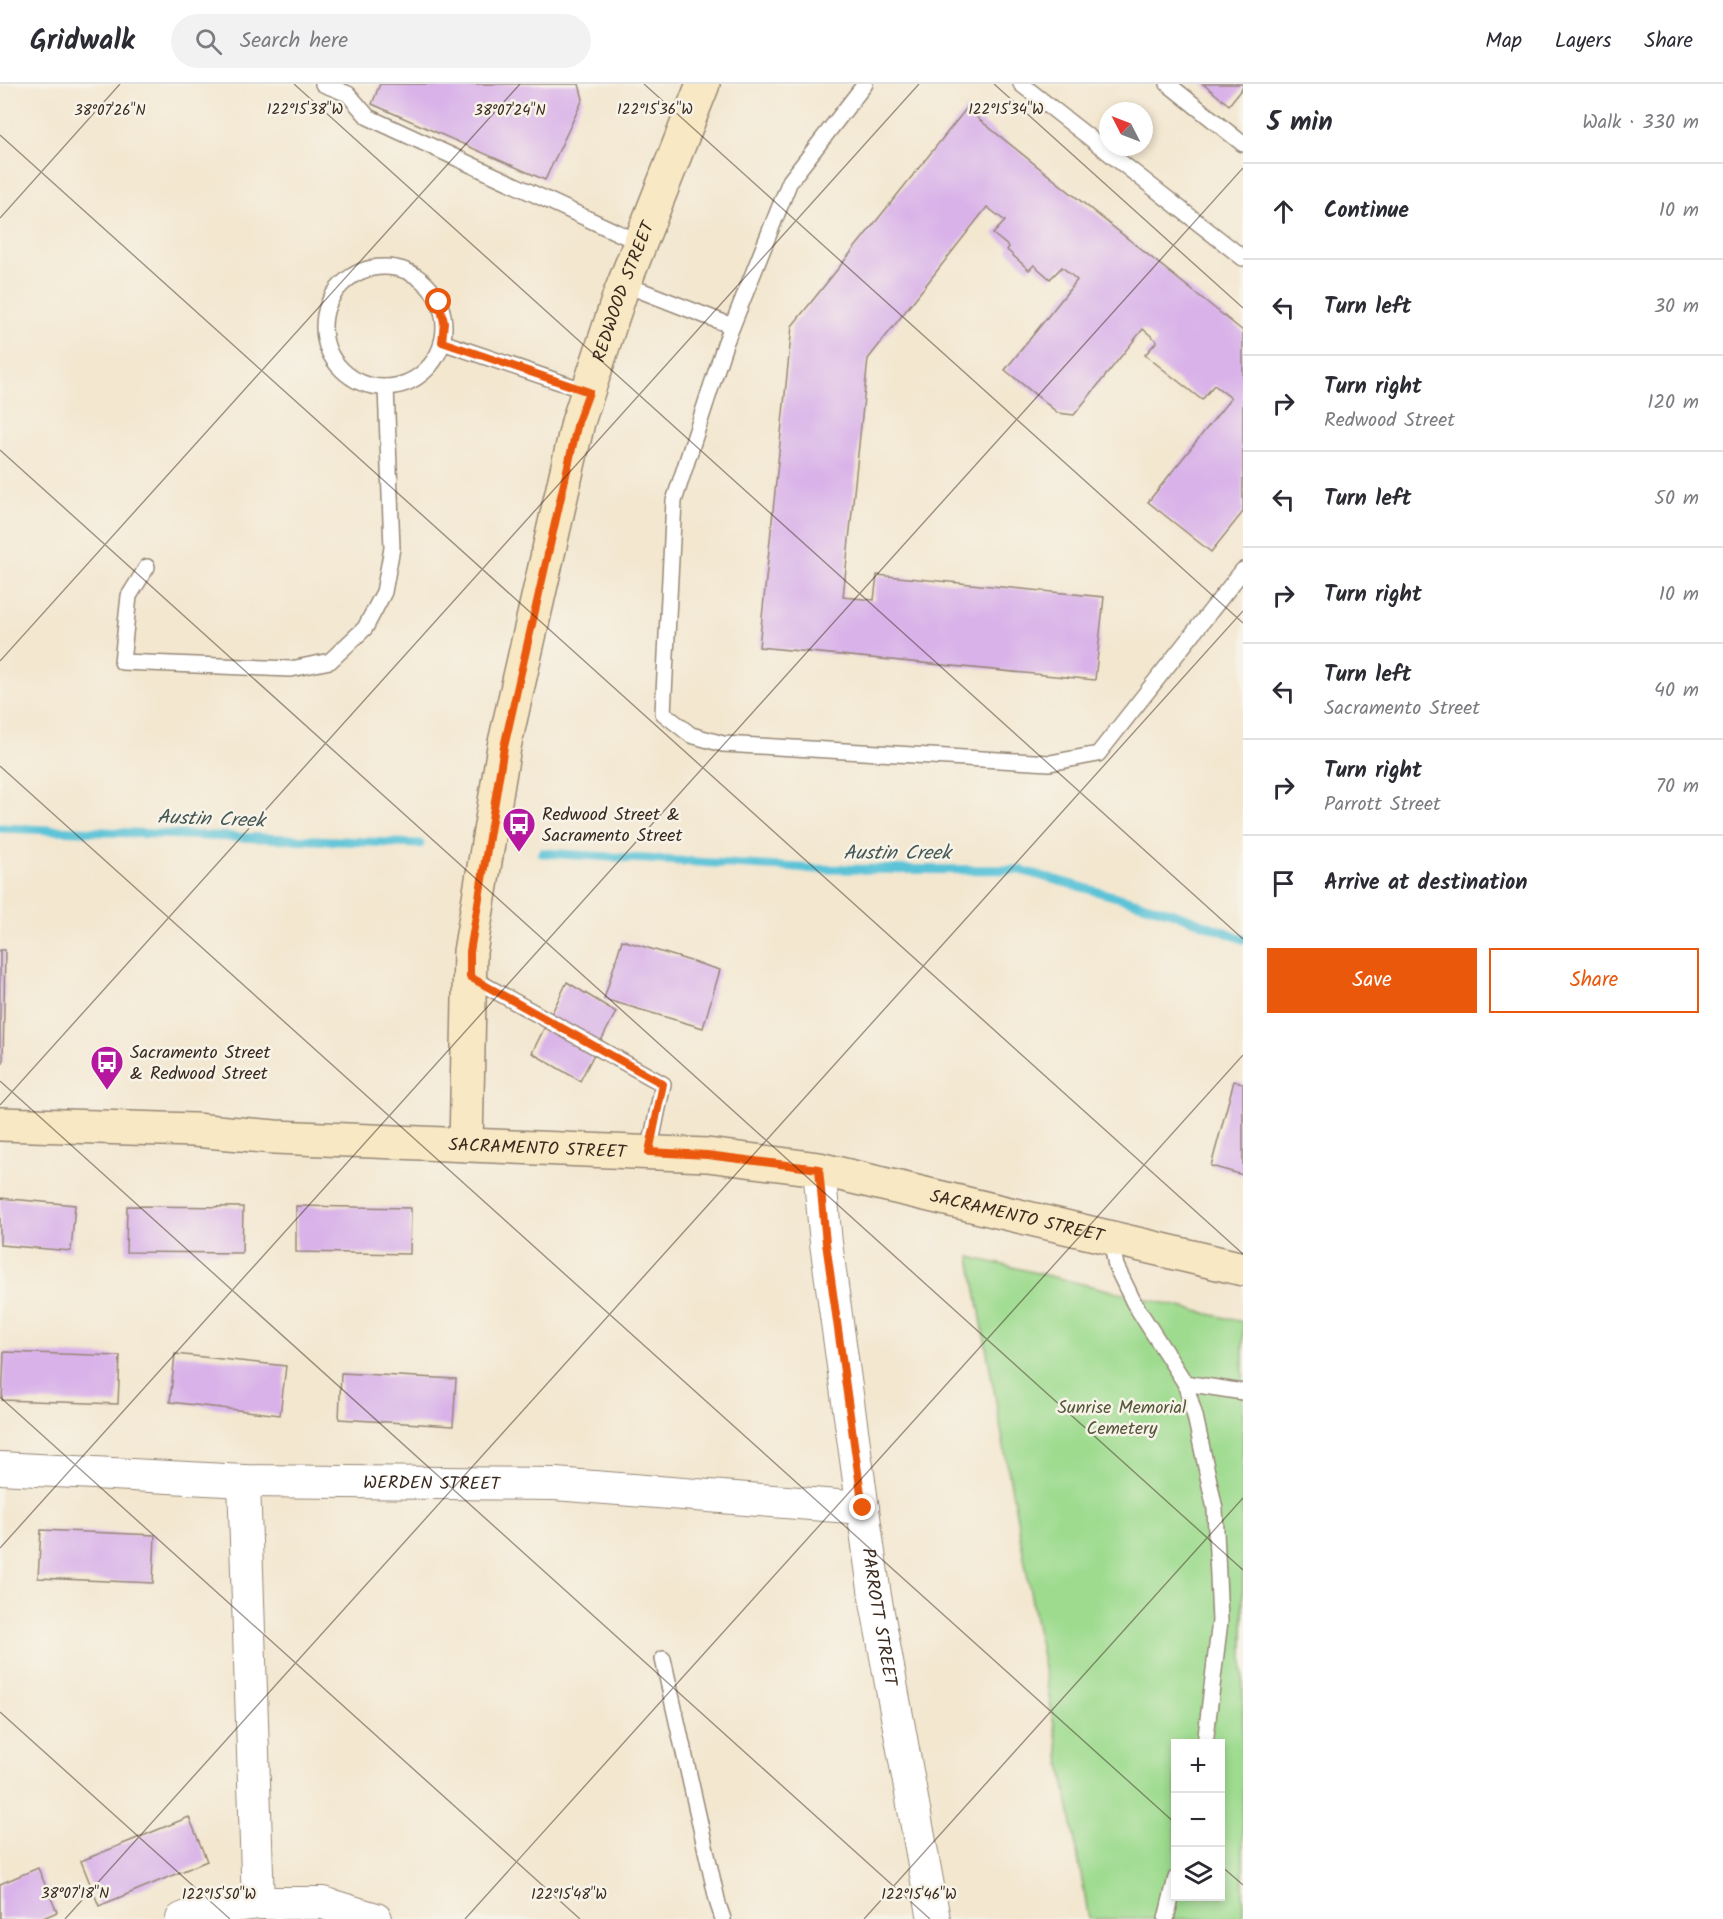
<!DOCTYPE html>
<meta charset="utf-8">
<style>
body{margin:0;font-family:Kalam,sans-serif;background:#f2f2f3;color:#2b2b33}
.controls{position:absolute;right:18px;bottom:18px;display:grid;overflow:hidden;border-radius:0px;box-shadow:0 3px 9px #0003}
.controls button{width:54px;height:54px;display:grid;place-items:center;padding:0;border:0;border-bottom:2px solid #e1e1e2;background:#fff;color:#2b2b33;font:30px sans-serif}
.compass{position:absolute;left:1099px;top:18px;width:54px;height:54px;border-radius:50%;background:#fff;box-shadow:0 3px 9px #0003;rotate:312deg}
.stop{position:absolute;width:18px;height:18px;margin:-14px;border:4px solid #ea580c;border-radius:50%;background:#fff}
.stop.end{background:#ea580c;border-color:#fff;box-shadow:0 2px 6px #0008}
.list{margin:0;padding:0;list-style:none}
h2{display:flex;justify-content:space-between;align-items:center;height:78px;margin:0;padding:0 24px;font-size:26px}
h2 small{font-size:20px;font-weight:400;color:#7c7c81}
.list li{display:grid;grid-template-columns:39px 1fr auto;gap:18px;align-items:center;box-sizing:border-box;height:96px;padding:0 24px;border-top:2px solid #e1e1e2}
.list b{display:block;font-size:22px;white-space:nowrap}
.list p{margin:0;font-size:20px;white-space:nowrap;color:#7c7c81}
.list em{font-size:20px;font-style:normal;color:#7c7c81}
.actions{display:flex;gap:12px;padding:18px 24px}
.actions a{flex:1;padding:14px 0;border:2px solid #ea580c;border-radius:0px;text-align:center;font-size:21px;color:#ea580c}
.actions .main{background:#ea580c;color:#fff}
.icon{flex:none;width:33px;height:33px;fill:none;stroke:currentColor;stroke-width:2;stroke-linecap:round;stroke-linejoin:round}
.map{position:relative;flex:none;width:1243px;height:1835px;overflow:hidden}
header{display:flex;align-items:center;gap:36px;box-sizing:border-box;height:84px;padding:0 30px;background:#fff;border-bottom:2px solid #e1e1e2}
header strong{font-size:28px}
nav{display:flex;gap:33px;margin-inline-start:auto;font-size:21px}
.search{width:420px;height:54px;background:#f2f2f3;display:flex;align-items:center;gap:15px;box-sizing:border-box;padding:0 21px;border-radius:33px;color:#7c7c81;font-size:22px}
main{display:flex}
aside{flex:1;background:#fff}
.map>svg:first-child{display:block}
</style>
<header>
<strong>Gridwalk</strong>
<div class="search"><svg class="icon" aria-label="search" viewBox="0 0 24 24"><circle cx="10" cy="10" r="6"/><path d="M15 15l6 6"/></svg>Search here</div>
<nav><a>Map</a><a>Layers</a><a>Share</a></nav>
</header>
<main>
<div class="map">
<svg width="1243" height="1835" viewBox="0 0 1243 1835">
<rect width="100%" height="100%" fill="#f7f3e8"/>
<filter id="ink" filterUnits="userSpaceOnUse"><feTurbulence type="fractalNoise" baseFrequency=".0167" numOctaves="2"/><feDisplacementMap in="SourceGraphic" scale="12" xChannelSelector="R" yChannelSelector="G"/><feConvolveMatrix kernelMatrix="1 2 1 2 8 2 1 2 1" color-interpolation-filters="sRGB"/></filter>
<filter id="wash" filterUnits="userSpaceOnUse"><feTurbulence type="fractalNoise" baseFrequency=".008" numOctaves="4" result="noise"/><feDisplacementMap in="SourceGraphic" scale="24" xChannelSelector="R" yChannelSelector="G"/><feGaussianBlur stdDeviation="1.35" result="paint"/><feColorMatrix in="noise" values="0 0 0 0 0 0 0 0 0 0 0 0 0 0 0 0 0 1.4 0 .05"/><feComposite in="paint" operator="in"/></filter>
<g filter="url(#wash)">
<rect width="100%" height="100%" fill="#f3e7d0"/>
<path fill="#9edb8f" stroke="#6c8256" stroke-width="1.5" fill-rule="evenodd" d="M 970,1173 L 1243,1238 L 1243,1835 L 1089,1835 ZM 1176,1660 L 1220,1660 L 1220,1812 L 1176,1812 Z"/>
<g fill="none" stroke-linecap="round" stroke-linejoin="round">
<g stroke="#5bc3d7" stroke-width="9">
<polyline points="0,744 420,760"/>
<polyline points="542,769 816,785 1020,786 1174,829 1243,855"/>
</g>
</g>
<g id="blocks">
<g fill="#d9b2e9">
<polygon points="380,0 579,0 583,15 545,96 372,20"/>
<polygon points="1203,0 1243,0 1243,3 1229,21"/>
<polygon points="966,25 1243,247 1243,428 1211,468 1148,418 1231,314 1214,301 1202,316 1145,271 1157,257 1143,245 1074,331 1058,329 1005,286 1077,196 1062,183 1050,195 1034,181 1029,186 1007,166 1009,163 993,150 1005,137 987,123 868,275 843,513 874,516 877,491 1104,513 1095,596 759,563 792,242"/>
<polygon points="622,856 720,886 703,944 604,915"/>
<polygon points="0,866 5,866 3,979 0,979"/>
<polygon points="567,898 616,928 580,997 532,969"/>
<polygon points="1234,997 1243,999 1243,1091 1211,1082"/>
<polygon points="0,1114 75,1121 71,1167 0,1161"/>
<polygon points="127,1122 243,1123 242,1169 126,1168"/>
<polygon points="296,1122 411,1124 410,1170 296,1168"/>
<polygon points="4,1268 120,1272 118,1320 2,1316"/>
<polygon points="175,1270 286,1282 280,1331 170,1318"/>
<polygon points="341,1289 456,1295 453,1342 339,1335"/>
<polygon points="41,1446 155,1451 153,1499 38,1494"/>
<polygon points="189,1733 207,1777 99,1822 81,1777"/>
<polygon points="38,1784 57,1828 41,1835 0,1835 0,1800"/>
</g>
</g>
</g>
<g filter="url(#ink)">
<use href="#blocks" fill-opacity="0" stroke="#978877" stroke-width="1.5"/>
<g fill="none" stroke-linecap="round" stroke-linejoin="round">
<g stroke="#978877" stroke-width="18">
<g id="lane">
<polyline points="323,0 348,10 368,33 640,159"/>
<polyline points="865,0 790,97 725,260 674,417 663,629 691,651 723,660 1050,679 1098,670 1243,486"/>
<polyline points="1021,0 1243,174"/>
<polyline points="1168,0 1243,60"/>
<circle cx="384" cy="243" r="60"/>
<polyline points="624,200 732,242"/>
<polyline points="442,258 589,308"/>
<polyline points="147,483 129,512 122,578 291,585 330,577 365,544 384,508 392,464 386,303"/>
<polyline points="470,893 663,1000 649,1068"/>
<polyline points="1111,1155 1116,1182 1134,1219 1185,1299 1195,1332 1215,1425 1220,1537 1205,1660"/>
<polyline points="1185,1299 1243,1308"/>
<polyline points="663,1575 718,1820 723,1835"/>
<polyline points="1166,1835 1176,1794"/>
</g>
</g>
<g stroke="#978877" stroke-width="34">
<g id="street">
<path id="s1" d="M 819,1085 L 826,1159 L 875,1512 L 934,1835"/>
<path id="s2" d="M 0,1384 L 244,1397 L 555,1400 L 863,1424"/>
<polyline points="244,1397 258,1819"/>
<polyline points="182,1835 208,1825 258,1819 323,1819 376,1835"/>
</g>
</g>
<g stroke="#978877" stroke-width="36">
<g id="secondary">
<path id="s3" d="M 0,1040 L 194,1046 L 275,1053 L 707,1071 L 819,1085 L 1243,1185"/>
<path id="s4" d="M 466,1061 L 470,868 L 504,663 L 578,338 L 620,210 L 703,0"/>
</g>
</g>
<use href="#lane" stroke="#fff" stroke-width="15"/>
<use href="#street" stroke="#fff" stroke-width="32"/>
<use href="#secondary" stroke="#f8e8c3" stroke-width="33"/>
</g>
</g>
<g fill="none" stroke-linecap="round" stroke-linejoin="round" filter="url(#ink)">
<polyline stroke="#ea580c" stroke-width="8" points="439,218 444,238 442,258 589,308 578,338 504,663 470,868 470,893 663,1000 649,1068 707,1071 819,1085 826,1159 863,1424"/>
</g>
<path fill="none" stroke="#3b2a1e" stroke-width="1.5" stroke-opacity="0.45" d="M 294,0 L 1243,855M 644,0 L 1243,539M 994,0 L 1243,224M 0,51 L 1243,1170M 0,134 L 120,0M 0,366 L 1243,1486M 0,577 L 520,0M 0,682 L 1176,1740M 0,997 L 930,1835M 0,1021 L 919,0M 0,1313 L 580,1835M 0,1464 L 1243,84M 0,1628 L 230,1835M 1220,1781 L 1243,1801M 65,1835 L 1243,527M 465,1835 L 1243,971M 864,1835 L 1243,1414"/>
<defs>
<g id="bus-pin" transform="scale(1.725)"><path d="M0 17L-7.5 6A9.5 9.5 0 1 1 7.5 6Z" fill="#b5179e" stroke="#f7f3e8"/><path d="M-5-6H5V4H4V6H2V4H-2V6H-4V4H-5ZM-3.5-4V0h7V-4ZM-3.5 1.2v1.5H-2V1.2ZM2 1.2v1.5H3.5V1.2Z" fill="#fff"/></g>
</defs>
<g fill-rule="evenodd">
<use href="#bus-pin" x="519" y="740"/>
<use href="#bus-pin" x="107" y="978"/>
</g>
<g text-anchor="middle" stroke-width="5" stroke-linejoin="round" paint-order="stroke">
<g font-size="18" fill="#3b2a1e" stroke="#f7f3e8">
<text dy="6" stroke="none"><textPath href="#s4" startOffset="872">REDWOOD STREET</textPath></text>
<text dy="6" stroke="none"><textPath href="#s3" startOffset="538">SACRAMENTO STREET</textPath></text>
<text dy="6" stroke="none"><textPath href="#s3" startOffset="1024">SACRAMENTO STREET</textPath></text>
<text dy="6" stroke="none"><textPath href="#s2" startOffset="432">WERDEN STREET</textPath></text>
<text dy="6" stroke="none"><textPath href="#s1" startOffset="452">PARROTT STREET</textPath></text>
</g>
<g font-size="18" fill="#3b2a1e" stroke="#f7f3e8" text-anchor="start">
<text x="542" y="736">Redwood Street &amp;<tspan x="542" dy="21">Sacramento Street</tspan></text>
<text x="130" y="974">Sacramento Street<tspan x="130" dy="21">&amp; Redwood Street</tspan></text>
</g>
<g font-size="18" fill="#54563a" stroke="#f7f3e8">
<text x="1122" y="1329">Sunrise Memorial<tspan x="1122" dy="21">Cemetery</tspan></text>
</g>
<g font-size="20" font-style="italic" fill="#455856" stroke="#f7f3e8">
<text transform="translate(211 734) rotate(2)" y="7">Austin Creek</text>
<text x="897" y="775">Austin Creek</text>
</g>
</g>
<g font-size="15" text-anchor="middle" fill="#3b2a1e" stroke="#f7f3e8" stroke-width="5" stroke-linejoin="round" paint-order="stroke">
<text x="305" y="30">122°15'38"W</text>
<text x="655" y="30">122°15'36"W</text>
<text x="1006" y="30">122°15'34"W</text>
<text x="110" y="31">38°07'26"N</text>
<text x="510" y="31">38°07'24"N</text>
<text x="75" y="1814">38°07'18"N</text>
<text x="219" y="1815">122°15'50"W</text>
<text x="569" y="1815">122°15'48"W</text>
<text x="919" y="1815">122°15'46"W</text>
</g>
</svg>
<div class="controls">
<button>+</button>
<button>−</button>
<button><svg class="icon" aria-label="layers" viewBox="0 0 24 24"><path d="M12 4l9 5-9 5-9-5zM3 14l9 5 9-5"/></svg></button>
</div>
<svg class="compass" viewBox="-18 -18 36 36"><path d="M0-13l5 13h-10z" fill="#e53935"/><path d="M0 13l5-13h-10z" fill="#7c7c81"/></svg>
<div class="stop" style="left:439px;top:218px"></div>
<div class="stop end" style="left:863px;top:1424px"></div>
</div>
<aside>
<h2>5 min<small>Walk · 330 m</small></h2>
<ul class="list">
<li><svg class="icon" aria-label="ahead" viewBox="0 0 24 24"><path d="M12 20V5M6 11l6-6 6 6"/></svg><div><b>Continue</b></div><em>10 m</em></li>
<li><svg class="icon" aria-label="left" viewBox="0 0 24 24"><path d="M17 20v-9H6M10 6l-5 5 5 5"/></svg><div><b>Turn left</b></div><em>30 m</em></li>
<li><svg class="icon" aria-label="right" viewBox="0 0 24 24"><path d="M7 20v-9h11M14 6l5 5-5 5"/></svg><div><b>Turn right</b><p>Redwood Street</p></div><em>120 m</em></li>
<li><svg class="icon" aria-label="left" viewBox="0 0 24 24"><path d="M17 20v-9H6M10 6l-5 5 5 5"/></svg><div><b>Turn left</b></div><em>50 m</em></li>
<li><svg class="icon" aria-label="right" viewBox="0 0 24 24"><path d="M7 20v-9h11M14 6l5 5-5 5"/></svg><div><b>Turn right</b></div><em>10 m</em></li>
<li><svg class="icon" aria-label="left" viewBox="0 0 24 24"><path d="M17 20v-9H6M10 6l-5 5 5 5"/></svg><div><b>Turn left</b><p>Sacramento Street</p></div><em>40 m</em></li>
<li><svg class="icon" aria-label="right" viewBox="0 0 24 24"><path d="M7 20v-9h11M14 6l5 5-5 5"/></svg><div><b>Turn right</b><p>Parrott Street</p></div><em>70 m</em></li>
<li><svg class="icon" aria-label="arrive" viewBox="0 0 24 24"><path d="M6 21V4h12l-3 4 3 4H6"/></svg><div><b>Arrive at destination</b></div></li>
</ul>
<div class="actions"><a class="main">Save</a><a>Share</a></div>
</aside>
</main>
